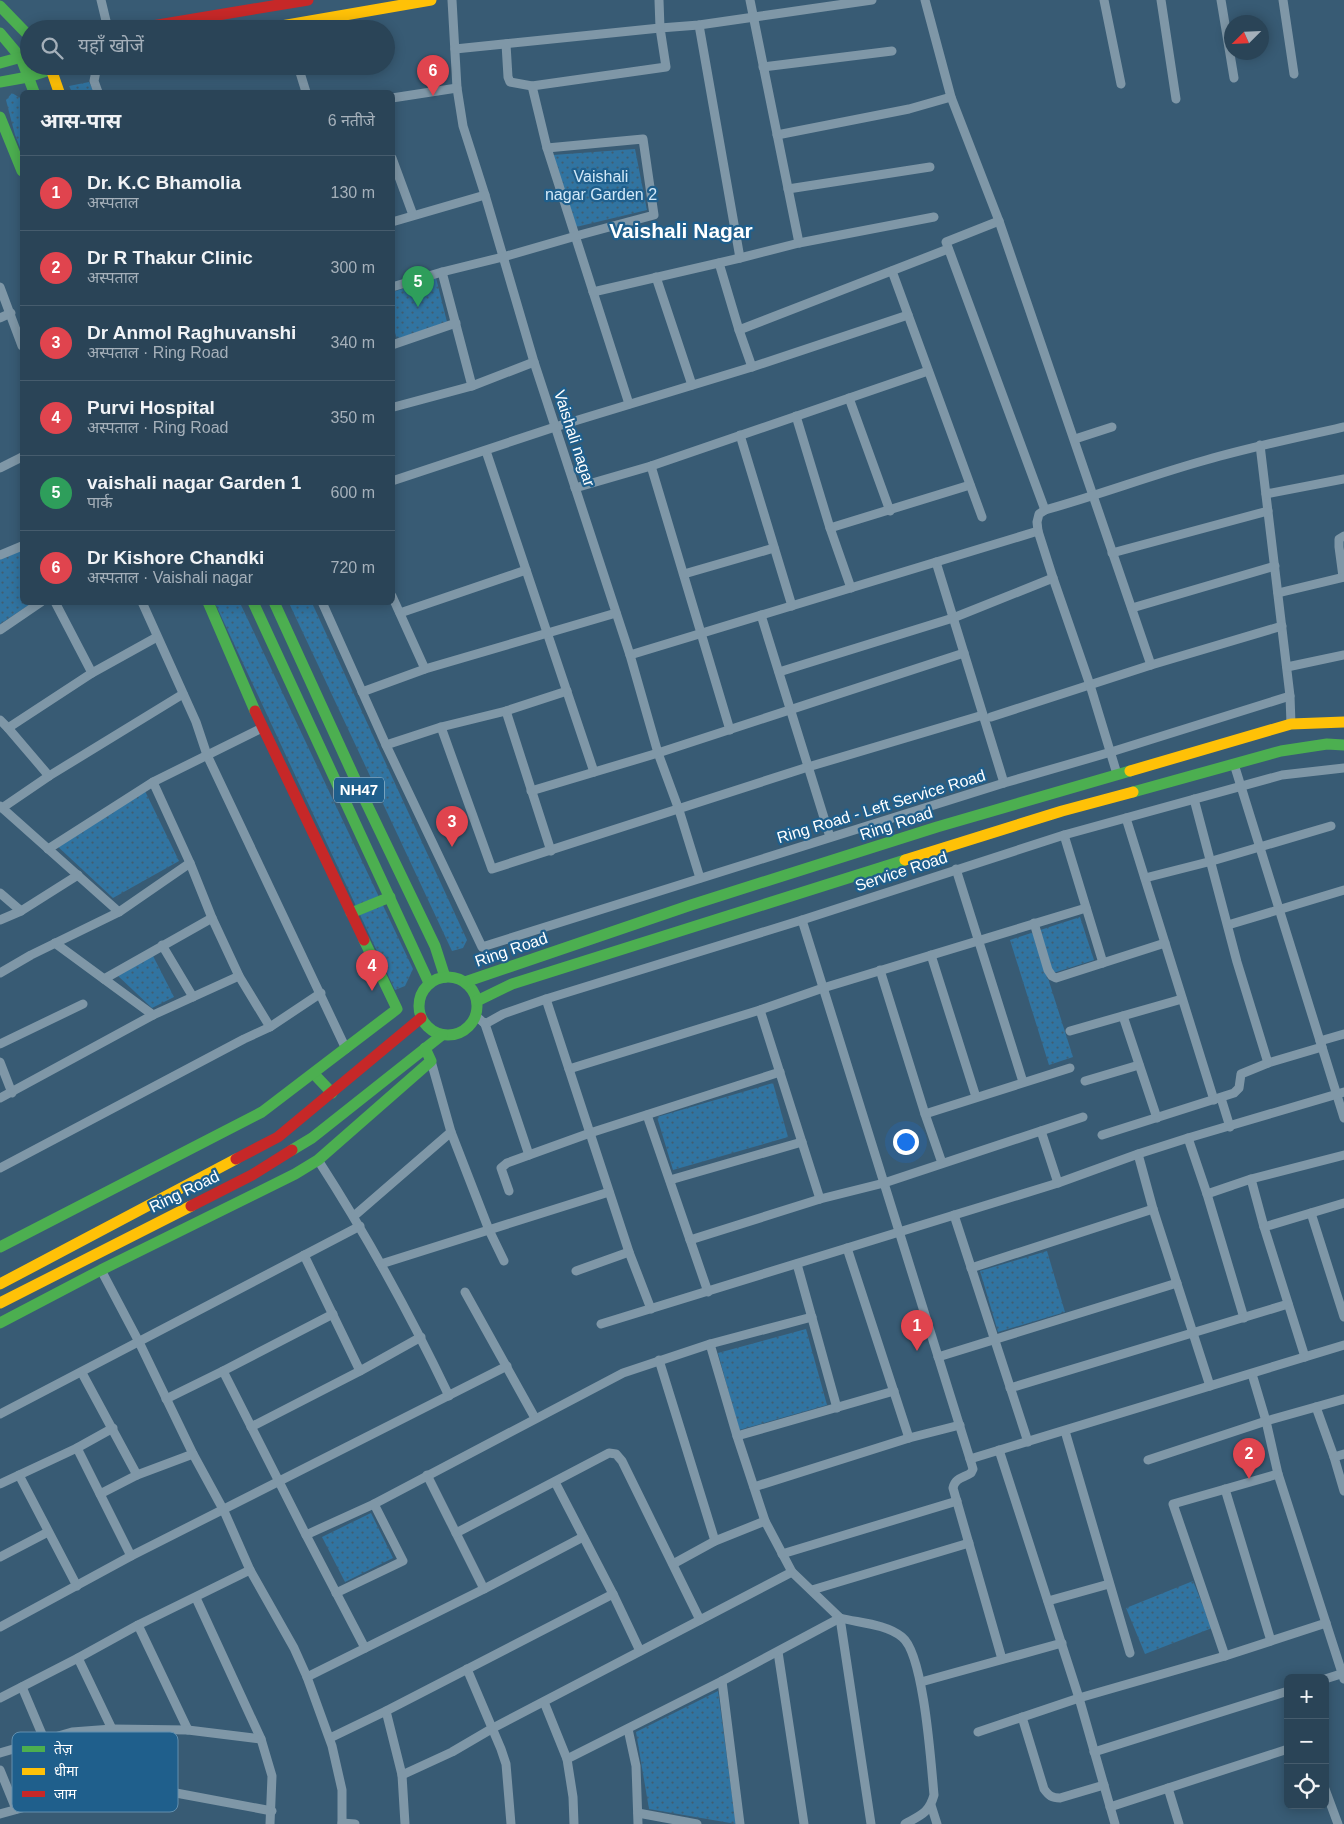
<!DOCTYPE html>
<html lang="hi">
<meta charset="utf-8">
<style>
body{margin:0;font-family:Arial,"Noto Sans Devanagari",sans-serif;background:#364e61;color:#f1f3f6}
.controls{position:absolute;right:15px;bottom:15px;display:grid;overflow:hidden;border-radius:8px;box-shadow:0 2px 12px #0003}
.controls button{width:45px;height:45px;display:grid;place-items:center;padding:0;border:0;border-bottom:1px solid #465c6d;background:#2a4457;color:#f1f3f6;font:25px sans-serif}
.compass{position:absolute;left:1224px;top:15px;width:45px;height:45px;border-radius:50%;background:#2a4457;box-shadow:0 2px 12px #0003;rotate:246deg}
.you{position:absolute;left:905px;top:1141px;width:18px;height:18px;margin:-12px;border:4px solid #fff;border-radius:50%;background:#1a73e8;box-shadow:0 0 0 8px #1a73e833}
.badge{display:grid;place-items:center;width:32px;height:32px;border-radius:50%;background:#95b2f1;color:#fff;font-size:16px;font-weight:700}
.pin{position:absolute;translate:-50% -41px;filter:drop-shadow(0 1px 2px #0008)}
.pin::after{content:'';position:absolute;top:26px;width:18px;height:15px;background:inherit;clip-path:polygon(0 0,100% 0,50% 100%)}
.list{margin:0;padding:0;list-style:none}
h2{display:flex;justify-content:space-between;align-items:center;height:65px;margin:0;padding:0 20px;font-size:21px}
h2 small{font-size:16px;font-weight:400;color:#a5b0ba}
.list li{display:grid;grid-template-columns:32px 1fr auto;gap:15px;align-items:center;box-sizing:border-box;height:75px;padding:0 20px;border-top:1px solid #465c6d}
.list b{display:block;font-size:19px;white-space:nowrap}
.list p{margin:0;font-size:16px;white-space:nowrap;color:#a5b0ba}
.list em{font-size:16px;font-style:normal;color:#a5b0ba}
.icon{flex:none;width:28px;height:28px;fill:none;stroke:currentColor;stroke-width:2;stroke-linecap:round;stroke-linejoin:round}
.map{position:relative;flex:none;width:1344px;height:1824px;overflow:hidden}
.search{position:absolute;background:#2a4457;box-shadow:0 2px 12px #0003;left:20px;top:20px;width:375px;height:55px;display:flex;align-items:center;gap:12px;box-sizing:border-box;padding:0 18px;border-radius:28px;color:#a5b0ba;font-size:19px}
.panel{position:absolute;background:#2a4457;box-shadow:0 2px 12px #0003;left:20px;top:90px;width:375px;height:515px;border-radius:8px}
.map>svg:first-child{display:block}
</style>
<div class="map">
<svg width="1344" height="1824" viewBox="0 0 1344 1824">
<defs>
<pattern id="park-dots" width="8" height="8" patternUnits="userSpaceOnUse" patternTransform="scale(1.25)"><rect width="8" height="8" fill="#3174a1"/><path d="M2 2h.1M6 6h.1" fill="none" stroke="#405e72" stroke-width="1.8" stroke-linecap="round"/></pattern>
</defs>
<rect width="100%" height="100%" fill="#385b74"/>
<g fill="url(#park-dots)">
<polygon points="89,82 94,92 72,92 69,86"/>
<polygon points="12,93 22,99 22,152 15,135 6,100"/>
<polygon points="635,149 647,210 576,227 553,155"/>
<polygon points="436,278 447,322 397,339 393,326 393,292"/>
<polygon points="22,548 22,602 32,603 0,624 0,557"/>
<polygon points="215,603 240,603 413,969 405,986 395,990"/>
<polygon points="289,603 312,603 467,940 463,948 452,951"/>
<polygon points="145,791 179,861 113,898 55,844"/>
<polygon points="1080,917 1094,960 1047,975 1073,1057 1049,1065 1010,940"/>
<polygon points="152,954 174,997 152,1008 116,974"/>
<polygon points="773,1083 788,1137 673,1170 657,1117"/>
<polygon points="1047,1251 1065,1312 998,1332 980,1271"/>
<polygon points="806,1329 827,1405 739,1430 718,1353"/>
<polygon points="371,1513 393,1558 345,1582 322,1537"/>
<polygon points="1193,1581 1212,1628 1145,1654 1126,1608"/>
<polygon points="718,1691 736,1824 649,1809 636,1732"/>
</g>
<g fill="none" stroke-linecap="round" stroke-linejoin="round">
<g stroke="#7f97a7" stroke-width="9">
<polyline points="101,0 108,29"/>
<polyline points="452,0 457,88 463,126 485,195 534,362 630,655 658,753 679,810 700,878"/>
<polyline points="750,0 799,243"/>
<polyline points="925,0 951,97 999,221 1151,665"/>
<polyline points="1104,0 1121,84"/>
<polyline points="1161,0 1176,99"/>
<polyline points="1221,0 1234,78"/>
<polyline points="1283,0 1294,74"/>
<polyline points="699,25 740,258"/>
<polyline points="506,44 508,77 510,82 532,86 666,67 660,28 699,25 872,0"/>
<polyline points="455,49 660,28 659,0"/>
<polyline points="97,66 94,81 98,92"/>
<polyline points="298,66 306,92"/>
<polyline points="763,67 892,51"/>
<polyline points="532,86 547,148 629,404"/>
<polyline points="392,98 457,88"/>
<polyline points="777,135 909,109 951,97"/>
<polyline points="392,158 413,215"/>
<polyline points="788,189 930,167"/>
<polyline points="999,221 946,242 1045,510"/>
<polyline points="392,222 485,195"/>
<polyline points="719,263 739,330 752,367"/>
<polyline points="892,271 982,517"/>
<polyline points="442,272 472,386"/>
<polyline points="656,277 692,385"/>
<polyline points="0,287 22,346"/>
<polyline points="392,287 442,272 503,257 576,236 654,215 643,139 547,148"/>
<polyline points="593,292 740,258 799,243 934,217"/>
<polyline points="0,318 11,313"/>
<polyline points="739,330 948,249"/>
<polyline points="392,345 456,323"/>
<polyline points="849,398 890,511"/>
<polyline points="394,407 472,386 534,362"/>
<polyline points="796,416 830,528 851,588"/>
<polyline points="740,435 792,606"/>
<polyline points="1075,439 1112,427"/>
<polyline points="1260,445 1290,696 1291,724"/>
<polyline points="486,451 594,772"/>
<polyline points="651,466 730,730"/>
<polyline points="0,468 22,457"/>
<polyline points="392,481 555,427 752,367 908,315"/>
<polyline points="575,488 651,466 928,371"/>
<polyline points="1266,494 1344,479"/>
<polyline points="830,528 970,485"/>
<polyline points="1112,553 1268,511"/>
<polyline points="0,555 22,546"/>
<polyline points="936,562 1004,783"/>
<polyline points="684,574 774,548"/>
<polyline points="1343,577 1339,547 1339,539 1344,536"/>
<polyline points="1278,593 1344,577"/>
<polyline points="392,596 425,669"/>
<polyline points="55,602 92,673"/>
<polyline points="142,602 196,722 207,755 346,1049"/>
<polyline points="322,602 386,745 482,947 1004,783 1111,752 1290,696"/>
<polyline points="1132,608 1275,566"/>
<polyline points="400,613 526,570"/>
<polyline points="761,615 830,837"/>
<polyline points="0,630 41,602"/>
<polyline points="630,655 1038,531"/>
<polyline points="1287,667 1344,655"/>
<polyline points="779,672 953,618 1053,578"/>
<polyline points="362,692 425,669 616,613"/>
<polyline points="506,711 551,851"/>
<polyline points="991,717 1151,665 1282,626"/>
<polyline points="0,720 8,728 49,776"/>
<polyline points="441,727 492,869 808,767 983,715"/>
<polyline points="8,728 92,673 157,637"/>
<polyline points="386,745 441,727 506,711 567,691"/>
<polyline points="1234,764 1344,1118"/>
<path d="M 1117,774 L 1090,685 L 1053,578 L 1038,531 L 1037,522 L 1039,514 L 1045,510 C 1099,495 1152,475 1206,460 C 1251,447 1298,437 1344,427"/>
<polyline points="153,782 190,863 212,918 239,976 270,1027"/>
<polyline points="531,791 658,753 964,653"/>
<polyline points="1194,799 1237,962 1268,1063 1322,1047"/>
<polyline points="0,806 119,912"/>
<polyline points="2,808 49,776 183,694"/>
<polyline points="1126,818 1214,1100"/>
<polyline points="1064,835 1103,963"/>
<polyline points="48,849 153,782 262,728"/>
<polyline points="956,869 1023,1082"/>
<polyline points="1145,878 1212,861 1331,826"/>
<polyline points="0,893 21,911"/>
<polyline points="0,920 21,911 78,875"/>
<path d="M 802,920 L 970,1459 L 973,1469 L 971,1473 C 963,1478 955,1478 953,1488 L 1002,1659"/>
<polyline points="1034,923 1048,970 1052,976 1056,978 1165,943"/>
<polyline points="1228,925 1344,890"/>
<polyline points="55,943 104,979"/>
<polyline points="162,945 193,997"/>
<polyline points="931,955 976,1097"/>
<polyline points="880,970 925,1114 942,1163"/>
<polyline points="0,973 31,955 119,912 190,863"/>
<polyline points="546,999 629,1252 651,1309"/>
<polyline points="760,1010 820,1199"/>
<polyline points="153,1015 104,979 212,918"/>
<polyline points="476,1016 485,1024 503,1014 546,999 802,920 1064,835 1282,775 1344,768"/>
<polyline points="1123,1016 1157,1118"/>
<polyline points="485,1024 529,1155"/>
<polyline points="1070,1031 1182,999"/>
<polyline points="1320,1041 1344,1034"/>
<polyline points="0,1044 83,1004"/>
<polyline points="431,1061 451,1132 489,1230 504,1261"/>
<polyline points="0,1062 12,1093"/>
<polyline points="569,1069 760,1010 823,988 1086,908"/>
<polyline points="1085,1081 1139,1065"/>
<polyline points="0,1098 153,1015 239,976"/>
<polyline points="1221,1098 1230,1127"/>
<polyline points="925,1114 1070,1068"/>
<polyline points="647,1115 708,1292"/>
<polyline points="1041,1131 1058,1183"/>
<polyline points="1102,1135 1234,1093 1239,1088 1241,1074 1268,1063"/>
<polyline points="1188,1138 1207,1194 1244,1318"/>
<polyline points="1138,1154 1153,1209 1210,1386"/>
<path d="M 318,1160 C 367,1236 410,1314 449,1396"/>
<polyline points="0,1168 244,1039 270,1027 321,993"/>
<polyline points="1251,1179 1264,1227 1305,1357"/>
<polyline points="670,1180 802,1142"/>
<polyline points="509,1191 501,1168 507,1163 590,1133 780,1072"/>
<polyline points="1207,1194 1251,1179 1344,1155"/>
<polyline points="1311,1213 1344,1317"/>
<polyline points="954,1215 1028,1442"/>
<polyline points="354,1216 451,1132"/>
<polyline points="1264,1227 1344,1203"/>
<polyline points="690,1240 820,1199 884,1183 1083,1117"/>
<polyline points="847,1248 909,1438"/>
<polyline points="304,1255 360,1371"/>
<polyline points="381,1264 609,1192"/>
<polyline points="797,1264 837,1408"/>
<polyline points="971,1268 1153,1209"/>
<polyline points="101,1270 139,1342 193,1454 224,1511 250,1570 294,1648 307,1677 332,1746 342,1790 342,1824"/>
<polyline points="576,1271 629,1252"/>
<polyline points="465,1292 535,1418"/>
<polyline points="601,1324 1058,1183 1138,1154 1188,1138 1344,1092"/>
<polyline points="710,1344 737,1436 765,1521 792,1572 840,1618 871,1824"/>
<polyline points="938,1357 1177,1283"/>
<polyline points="659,1360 715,1541"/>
<polyline points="223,1371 306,1535 365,1648"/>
<polyline points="82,1373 137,1475"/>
<polyline points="1252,1374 1266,1421 1278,1474 1344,1679"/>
<polyline points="1010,1388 1288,1304"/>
<polyline points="166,1399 223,1371 333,1314"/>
<polyline points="1316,1407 1334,1457 1344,1491"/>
<polyline points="0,1414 360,1226"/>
<polyline points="251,1427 360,1371 421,1337"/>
<polyline points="1065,1431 1130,1653"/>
<polyline points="737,1436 894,1391"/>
<polyline points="77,1448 131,1556"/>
<polyline points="999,1450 1079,1698 1115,1824"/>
<polyline points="1334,1457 1344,1454"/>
<polyline points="970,1459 1344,1345"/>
<polyline points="1148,1460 1266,1421 1344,1399"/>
<polyline points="19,1475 77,1586"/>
<polyline points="427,1475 484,1589"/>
<polyline points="555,1482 613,1594 640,1651"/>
<polyline points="0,1484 77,1448 113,1428"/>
<polyline points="754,1487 909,1438 960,1425"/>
<polyline points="1225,1489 1271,1641"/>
<polyline points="100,1494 137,1475 193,1454"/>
<polyline points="456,1533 609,1453 616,1454 622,1461 700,1620"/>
<polyline points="306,1535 374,1504 623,1373 710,1344 812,1317"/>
<polyline points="782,1554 957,1501"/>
<polyline points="0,1557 48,1532"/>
<polyline points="673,1564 715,1541 765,1521"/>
<polyline points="812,1590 969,1543"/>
<polyline points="336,1593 403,1561 374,1504"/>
<polyline points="196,1598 261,1739 272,1776 270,1824"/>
<polyline points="1048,1601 1109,1584"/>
<polyline points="138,1625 188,1730"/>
<polyline points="0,1627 131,1556 507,1366"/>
<polyline points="778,1652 804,1824"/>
<polyline points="1225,1656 1173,1504 1278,1474"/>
<polyline points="78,1658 112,1729"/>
<polyline points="467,1669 501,1749 506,1764 511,1824"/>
<polyline points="307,1677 484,1589 583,1537"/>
<polyline points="1325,1679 1344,1673"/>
<polyline points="722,1681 740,1824"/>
<polyline points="921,1682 1062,1643"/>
<polyline points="22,1687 44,1739"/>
<polyline points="0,1698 78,1658 138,1625 250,1570"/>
<polyline points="544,1702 567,1759 573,1797 574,1824"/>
<polyline points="386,1711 402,1775 405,1824"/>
<path d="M 1022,1717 L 1044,1789 C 1049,1796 1052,1798 1060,1798 L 1104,1785"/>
<polyline points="628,1729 636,1766 638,1824"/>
<polyline points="978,1732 1079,1698 1225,1656 1326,1623"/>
<polyline points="330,1738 386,1711 613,1594"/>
<polyline points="1094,1752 1288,1691"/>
<polyline points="0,1753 72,1732 112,1729 188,1730 261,1739"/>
<path d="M 567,1759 L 722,1681 L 840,1618 C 860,1623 886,1624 902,1637 C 924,1654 931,1764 934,1795 C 929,1813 921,1815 905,1824"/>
<polyline points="0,1770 16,1809"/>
<polyline points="402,1775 452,1752 493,1728 792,1572"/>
<polyline points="1168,1788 1179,1824"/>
<polyline points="1325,1789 1338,1824"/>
<polyline points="931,1805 937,1824"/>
<polyline points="1110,1807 1288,1749"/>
<polyline points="638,1813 697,1824"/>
<polyline points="0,1814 40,1803 103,1791 176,1793 272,1811"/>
<polyline points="342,1823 355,1824"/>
</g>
<g stroke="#4caf50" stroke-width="11">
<polyline points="0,6 29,36"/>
<polyline points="0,33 21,58 34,92"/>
<polyline points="0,63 29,55"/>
<polyline points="0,82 28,77 62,66"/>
<polyline points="0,117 22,171"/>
<polyline points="208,602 255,711"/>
<polyline points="253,602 429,983"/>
<polyline points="274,602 361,792 435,946 445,977"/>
<polyline points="1133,792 1281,751 1327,744 1344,745"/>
<polyline points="351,913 390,897"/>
<circle cx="448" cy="1006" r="29"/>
<polyline points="465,982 691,905 937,827 1130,771"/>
<polyline points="477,1001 512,984 905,860"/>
<polyline points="314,1074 332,1093"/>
<polyline points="292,1150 312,1138 442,1035"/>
<polyline points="0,1247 262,1112 397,1009 364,940"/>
<polyline points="0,1323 101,1270 295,1174 318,1160 431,1061 425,1048"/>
</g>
<g stroke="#ffc107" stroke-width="11">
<polyline points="264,29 431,0"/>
<polyline points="50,66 59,92"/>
<polyline points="1130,771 1291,724 1344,722"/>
<polyline points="905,860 1062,811 1133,792"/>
<polyline points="0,1284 236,1159"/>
<polyline points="0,1303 191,1206"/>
</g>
<g stroke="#c62828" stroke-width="11">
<polyline points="134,29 308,0"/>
<polyline points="255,711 364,940"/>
<polyline points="236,1159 278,1137 421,1018"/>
<polyline points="191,1206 252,1175 292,1150"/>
</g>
</g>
<g text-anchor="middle" stroke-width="4.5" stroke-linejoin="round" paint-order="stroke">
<rect fill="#1f5f8c" stroke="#bccfdc" stroke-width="1" x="334" y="777.5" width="50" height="25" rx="4"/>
<g font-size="15" font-weight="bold" fill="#fff">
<text x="359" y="795">NH47</text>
</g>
<g font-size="16" fill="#d2e9f9" stroke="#1f5f8c">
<text x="601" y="182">Vaishali<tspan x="601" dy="18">nagar Garden 2</tspan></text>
</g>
<g font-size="16" fill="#fff" stroke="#1f5f8c">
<text transform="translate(575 438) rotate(72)" y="6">Vaishali nagar</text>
<text transform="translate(881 806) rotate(-17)" y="6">Ring Road - Left Service Road</text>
<text transform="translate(896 823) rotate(-18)" y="6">Ring Road</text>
<text transform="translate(901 871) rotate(-18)" y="6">Service Road</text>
<text transform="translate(511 949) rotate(-19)" y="6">Ring Road</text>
<text transform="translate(184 1191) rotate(-26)" y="6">Ring Road</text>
</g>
<g font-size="21" font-weight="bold" fill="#fff" stroke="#1f5f8c">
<text x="681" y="238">Vaishali Nagar</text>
</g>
</g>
<rect x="12" y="1732" width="166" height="80" rx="8" fill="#1f5f8c" stroke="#628fae" stroke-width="1"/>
<rect x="22" y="1746" width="23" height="6" fill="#4caf50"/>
<rect x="22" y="1768" width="23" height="7" fill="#ffc107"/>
<rect x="22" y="1791" width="23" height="6" fill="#c62828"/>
<g font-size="14" fill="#fff">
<text x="54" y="1754">तेज़</text>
<text x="54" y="1776">धीमा</text>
<text x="54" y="1799">जाम</text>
</g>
</svg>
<div class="controls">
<button>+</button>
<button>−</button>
<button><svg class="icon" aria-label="locate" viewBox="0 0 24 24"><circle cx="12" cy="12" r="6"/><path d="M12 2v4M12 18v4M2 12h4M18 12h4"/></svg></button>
</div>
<svg class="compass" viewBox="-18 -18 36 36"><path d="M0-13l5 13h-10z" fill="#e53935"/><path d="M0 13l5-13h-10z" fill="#a5b0ba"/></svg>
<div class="you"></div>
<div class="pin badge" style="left:917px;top:1351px;background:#e0444e">1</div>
<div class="pin badge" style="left:1249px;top:1479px;background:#e0444e">2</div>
<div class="pin badge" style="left:452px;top:847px;background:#e0444e">3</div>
<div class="pin badge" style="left:372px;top:991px;background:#e0444e">4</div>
<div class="pin badge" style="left:418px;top:307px;background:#2e9e5b">5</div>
<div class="pin badge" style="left:433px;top:96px;background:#e0444e">6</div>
<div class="search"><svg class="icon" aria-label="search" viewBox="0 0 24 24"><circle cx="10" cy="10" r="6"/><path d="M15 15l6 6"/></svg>यहाँ खोजें</div>
<section class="panel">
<h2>आस-पास<small>6 नतीजे</small></h2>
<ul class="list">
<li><span class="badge" style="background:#e0444e">1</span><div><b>Dr. K.C Bhamolia</b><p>अस्पताल</p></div><em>130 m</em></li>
<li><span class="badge" style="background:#e0444e">2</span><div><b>Dr R Thakur Clinic</b><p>अस्पताल</p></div><em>300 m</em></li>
<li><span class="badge" style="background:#e0444e">3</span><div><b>Dr Anmol Raghuvanshi</b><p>अस्पताल · Ring Road</p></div><em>340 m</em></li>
<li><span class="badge" style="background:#e0444e">4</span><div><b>Purvi Hospital</b><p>अस्पताल · Ring Road</p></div><em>350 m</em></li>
<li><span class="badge" style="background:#2e9e5b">5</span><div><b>vaishali nagar Garden 1</b><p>पार्क</p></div><em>600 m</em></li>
<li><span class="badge" style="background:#e0444e">6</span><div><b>Dr Kishore Chandki</b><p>अस्पताल · Vaishali nagar</p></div><em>720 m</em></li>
</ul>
</section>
</div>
